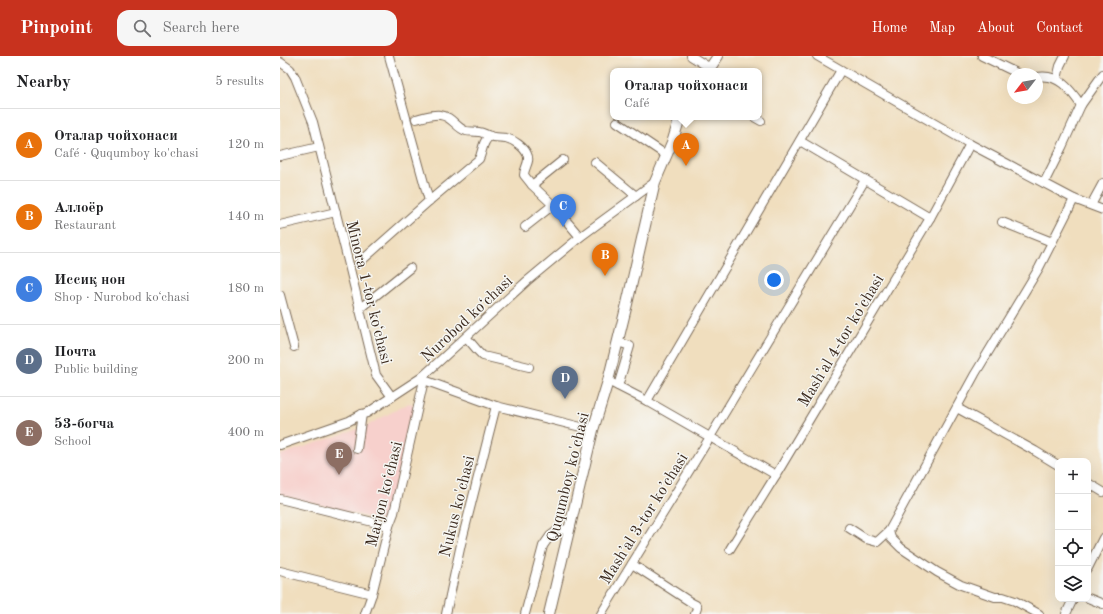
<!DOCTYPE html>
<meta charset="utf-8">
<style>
body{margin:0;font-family:"Old Standard TT",serif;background:#f6f6f6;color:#202124}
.controls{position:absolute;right:12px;bottom:12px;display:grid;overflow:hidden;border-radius:8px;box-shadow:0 4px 16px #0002}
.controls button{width:36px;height:36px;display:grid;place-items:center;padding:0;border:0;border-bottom:1px solid #e0e0e0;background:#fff;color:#202124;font:20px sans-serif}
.compass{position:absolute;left:727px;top:12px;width:36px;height:36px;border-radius:50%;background:#fff;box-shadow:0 4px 16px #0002;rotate:239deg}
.you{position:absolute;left:494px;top:224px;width:14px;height:14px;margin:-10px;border:3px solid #fff;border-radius:50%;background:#1a73e8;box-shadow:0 0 0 6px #1a73e833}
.badge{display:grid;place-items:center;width:26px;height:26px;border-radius:50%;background:#c8321e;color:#fff;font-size:13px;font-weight:700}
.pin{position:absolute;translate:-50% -33px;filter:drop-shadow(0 1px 2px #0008)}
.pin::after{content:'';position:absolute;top:21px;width:14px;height:12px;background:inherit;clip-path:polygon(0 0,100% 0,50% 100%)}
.popup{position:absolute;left:330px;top:12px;width:152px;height:52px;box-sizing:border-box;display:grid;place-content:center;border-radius:8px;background:#fff;filter:drop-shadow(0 1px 3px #0005);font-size:13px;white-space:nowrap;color:#757577}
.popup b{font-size:15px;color:#202124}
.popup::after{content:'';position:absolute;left:50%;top:100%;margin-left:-8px;border:8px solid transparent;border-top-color:#fff}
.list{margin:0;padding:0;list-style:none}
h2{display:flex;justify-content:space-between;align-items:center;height:52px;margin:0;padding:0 16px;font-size:17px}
h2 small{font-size:13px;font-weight:400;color:#757577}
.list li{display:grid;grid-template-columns:26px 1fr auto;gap:12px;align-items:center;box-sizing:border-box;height:72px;padding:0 16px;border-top:1px solid #e0e0e0}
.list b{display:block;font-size:15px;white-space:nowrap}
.list p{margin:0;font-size:13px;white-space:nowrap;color:#757577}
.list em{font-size:13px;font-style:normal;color:#757577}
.icon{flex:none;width:22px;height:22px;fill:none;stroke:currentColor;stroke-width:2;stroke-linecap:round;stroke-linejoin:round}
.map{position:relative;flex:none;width:823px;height:558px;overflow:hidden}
header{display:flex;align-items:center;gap:24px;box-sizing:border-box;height:56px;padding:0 20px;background:#c8321e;color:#fff}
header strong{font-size:19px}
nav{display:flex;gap:22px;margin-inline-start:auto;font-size:14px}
.search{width:280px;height:36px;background:#f6f6f6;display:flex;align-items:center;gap:10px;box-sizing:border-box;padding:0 14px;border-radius:12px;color:#757577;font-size:15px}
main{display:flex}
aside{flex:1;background:#fff}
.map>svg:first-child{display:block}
</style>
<header>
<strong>Pinpoint</strong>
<div class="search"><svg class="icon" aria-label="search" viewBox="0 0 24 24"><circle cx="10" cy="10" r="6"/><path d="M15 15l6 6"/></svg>Search here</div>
<nav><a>Home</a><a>Map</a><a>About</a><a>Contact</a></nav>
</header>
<main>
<aside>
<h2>Nearby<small>5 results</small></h2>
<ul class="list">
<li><span class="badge" style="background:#e8710a">A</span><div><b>Оталар чойхонаси</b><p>Café · Ququmboy ko'chasi</p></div><em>120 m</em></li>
<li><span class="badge" style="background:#e8710a">B</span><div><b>Аллоёр</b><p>Restaurant</p></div><em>140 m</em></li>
<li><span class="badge" style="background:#3f7fe0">C</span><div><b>Иссиқ нон</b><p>Shop · Nurobod koʻchasi</p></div><em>180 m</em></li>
<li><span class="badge" style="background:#5c6f8a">D</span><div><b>Почта</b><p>Public building</p></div><em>200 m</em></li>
<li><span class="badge" style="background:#8d6e63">E</span><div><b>53-богча</b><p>School</p></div><em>400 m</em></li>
</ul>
</aside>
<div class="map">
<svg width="823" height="558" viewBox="0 0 823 558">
<rect width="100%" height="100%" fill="#f6f6f2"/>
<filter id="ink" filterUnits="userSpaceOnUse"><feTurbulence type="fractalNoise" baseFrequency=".025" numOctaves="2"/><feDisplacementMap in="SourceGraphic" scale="8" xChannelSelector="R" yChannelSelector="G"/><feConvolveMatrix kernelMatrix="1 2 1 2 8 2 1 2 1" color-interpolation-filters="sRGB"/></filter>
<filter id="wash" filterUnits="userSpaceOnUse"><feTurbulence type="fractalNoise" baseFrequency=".012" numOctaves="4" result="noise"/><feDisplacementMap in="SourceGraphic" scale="16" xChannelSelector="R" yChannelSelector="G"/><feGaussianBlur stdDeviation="0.9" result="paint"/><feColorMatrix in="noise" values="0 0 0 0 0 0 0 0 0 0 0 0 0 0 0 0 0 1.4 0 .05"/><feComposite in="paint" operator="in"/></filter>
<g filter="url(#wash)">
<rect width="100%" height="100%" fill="#f0debe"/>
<polygon fill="#f7d0cc" points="129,347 136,349 106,466 0,439 0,399 84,371"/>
</g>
<g filter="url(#ink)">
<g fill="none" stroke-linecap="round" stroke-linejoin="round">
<g stroke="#7a6956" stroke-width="10">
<g id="minor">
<polyline points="109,0 149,145"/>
<polyline points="411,0 430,12"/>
<polyline points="537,0 690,88 794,143 823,154"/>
<polyline points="702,0 739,18"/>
<polyline points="0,6 10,13 15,21 33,66 68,205 96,319 112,341"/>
<path d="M 757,21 C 778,17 790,33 801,49"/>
<polyline points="777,23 780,10 785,0"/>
<polyline points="474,61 481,65"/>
<path d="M 136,63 C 144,61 153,58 160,59 C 172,60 176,72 186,75 C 190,76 194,75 199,76 C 203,76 206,79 210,80 C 215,82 221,81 226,82 C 234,84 244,91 247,98 C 251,106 244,111 244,119 L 252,129 L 283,104"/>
<polyline points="337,66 386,99"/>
<polyline points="520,85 650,162"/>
<polyline points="0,100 39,91"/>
<polyline points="315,106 356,140"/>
<polyline points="764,127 782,91 801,49 823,18"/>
<polyline points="273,149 300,181"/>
<polyline points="811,149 823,127"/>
<polyline points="722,166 772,186"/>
<polyline points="0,169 56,156"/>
<polyline points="245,171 273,149 252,129"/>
<path d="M 79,207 L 149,145 L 199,103 C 203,95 202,85 210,80"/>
<polyline points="0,239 14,291"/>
<polyline points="79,253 130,212"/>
<polyline points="186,281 198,295 203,300 249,311"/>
<polyline points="338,286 350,290 338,330"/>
<polyline points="142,321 144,324 216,350 313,374"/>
<polyline points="328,325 367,345 496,419"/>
<polyline points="367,345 561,14"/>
<polyline points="677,352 755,395 778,409"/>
<polyline points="0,389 69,365 82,358 87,357 142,321 247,225 300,181 375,126"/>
<polyline points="77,393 82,358"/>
<polyline points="808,427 823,436"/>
<polyline points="0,443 109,470"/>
<polyline points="569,472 586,483 597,486 609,475"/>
<polyline points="450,493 496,419 650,162 690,88"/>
<polyline points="352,508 412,547 416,549 417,552 415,558"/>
<polyline points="808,512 823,482"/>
<polyline points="0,515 92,538"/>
<polyline points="808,542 823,548"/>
<polyline points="85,558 92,538 109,470 114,457 144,324"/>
<polyline points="166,558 181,488 216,350"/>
<polyline points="245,558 263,490 270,480 278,474 290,473"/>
<polyline points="321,558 430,381 585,124"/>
<polyline points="759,558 735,545 723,541 715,541 681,529 657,516 621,492 611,482 609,475 695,318 759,212 794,143"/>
<polyline points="786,558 793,543"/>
</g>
</g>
<g stroke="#7a6956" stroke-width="12">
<g id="major">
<polyline points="428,15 438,0"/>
<polyline points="269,558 313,374 328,325 347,248 375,126 393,84 400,61"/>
</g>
</g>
<use href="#minor" stroke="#fff" stroke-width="8"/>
<use href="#major" stroke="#fff" stroke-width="10"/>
</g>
</g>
<g text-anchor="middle" stroke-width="3" stroke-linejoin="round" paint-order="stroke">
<g font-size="16" fill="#3b2a1e" stroke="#f6f6f2">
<text transform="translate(90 236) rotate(76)" y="6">Minora 1-tor koʻchasi</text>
<text transform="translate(186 262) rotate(-43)" y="6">Nurobod koʻchasi</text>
<text transform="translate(560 284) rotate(-59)" y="6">Mashʼal 4-tor koʼchasi</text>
<text transform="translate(287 421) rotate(-76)" y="6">Ququmboy ko'chasi</text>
<text transform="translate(103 438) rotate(-76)" y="6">Marjon koʻchasi</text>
<text transform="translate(176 450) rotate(-76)" y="6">Nukus ko'chasi</text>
<text transform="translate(363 462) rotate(-58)" y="6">Mashʼal 3-tor koʼchasi</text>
</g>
</g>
</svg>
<div class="controls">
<button>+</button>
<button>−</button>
<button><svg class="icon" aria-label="locate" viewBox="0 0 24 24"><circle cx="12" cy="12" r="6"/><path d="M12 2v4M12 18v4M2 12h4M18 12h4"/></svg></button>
<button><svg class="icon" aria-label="layers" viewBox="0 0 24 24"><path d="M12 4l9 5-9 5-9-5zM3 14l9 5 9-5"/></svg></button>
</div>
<svg class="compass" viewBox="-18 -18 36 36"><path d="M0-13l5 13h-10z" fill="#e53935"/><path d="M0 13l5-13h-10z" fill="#757577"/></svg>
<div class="you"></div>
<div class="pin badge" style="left:406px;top:110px;background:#e8710a">A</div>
<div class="popup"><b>Оталар чойхонаси</b>Café</div>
<div class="pin badge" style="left:325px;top:220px;background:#e8710a">B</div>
<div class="pin badge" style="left:283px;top:171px;background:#3f7fe0">C</div>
<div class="pin badge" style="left:285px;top:343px;background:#5c6f8a">D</div>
<div class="pin badge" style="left:59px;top:419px;background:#8d6e63">E</div>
</div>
</main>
